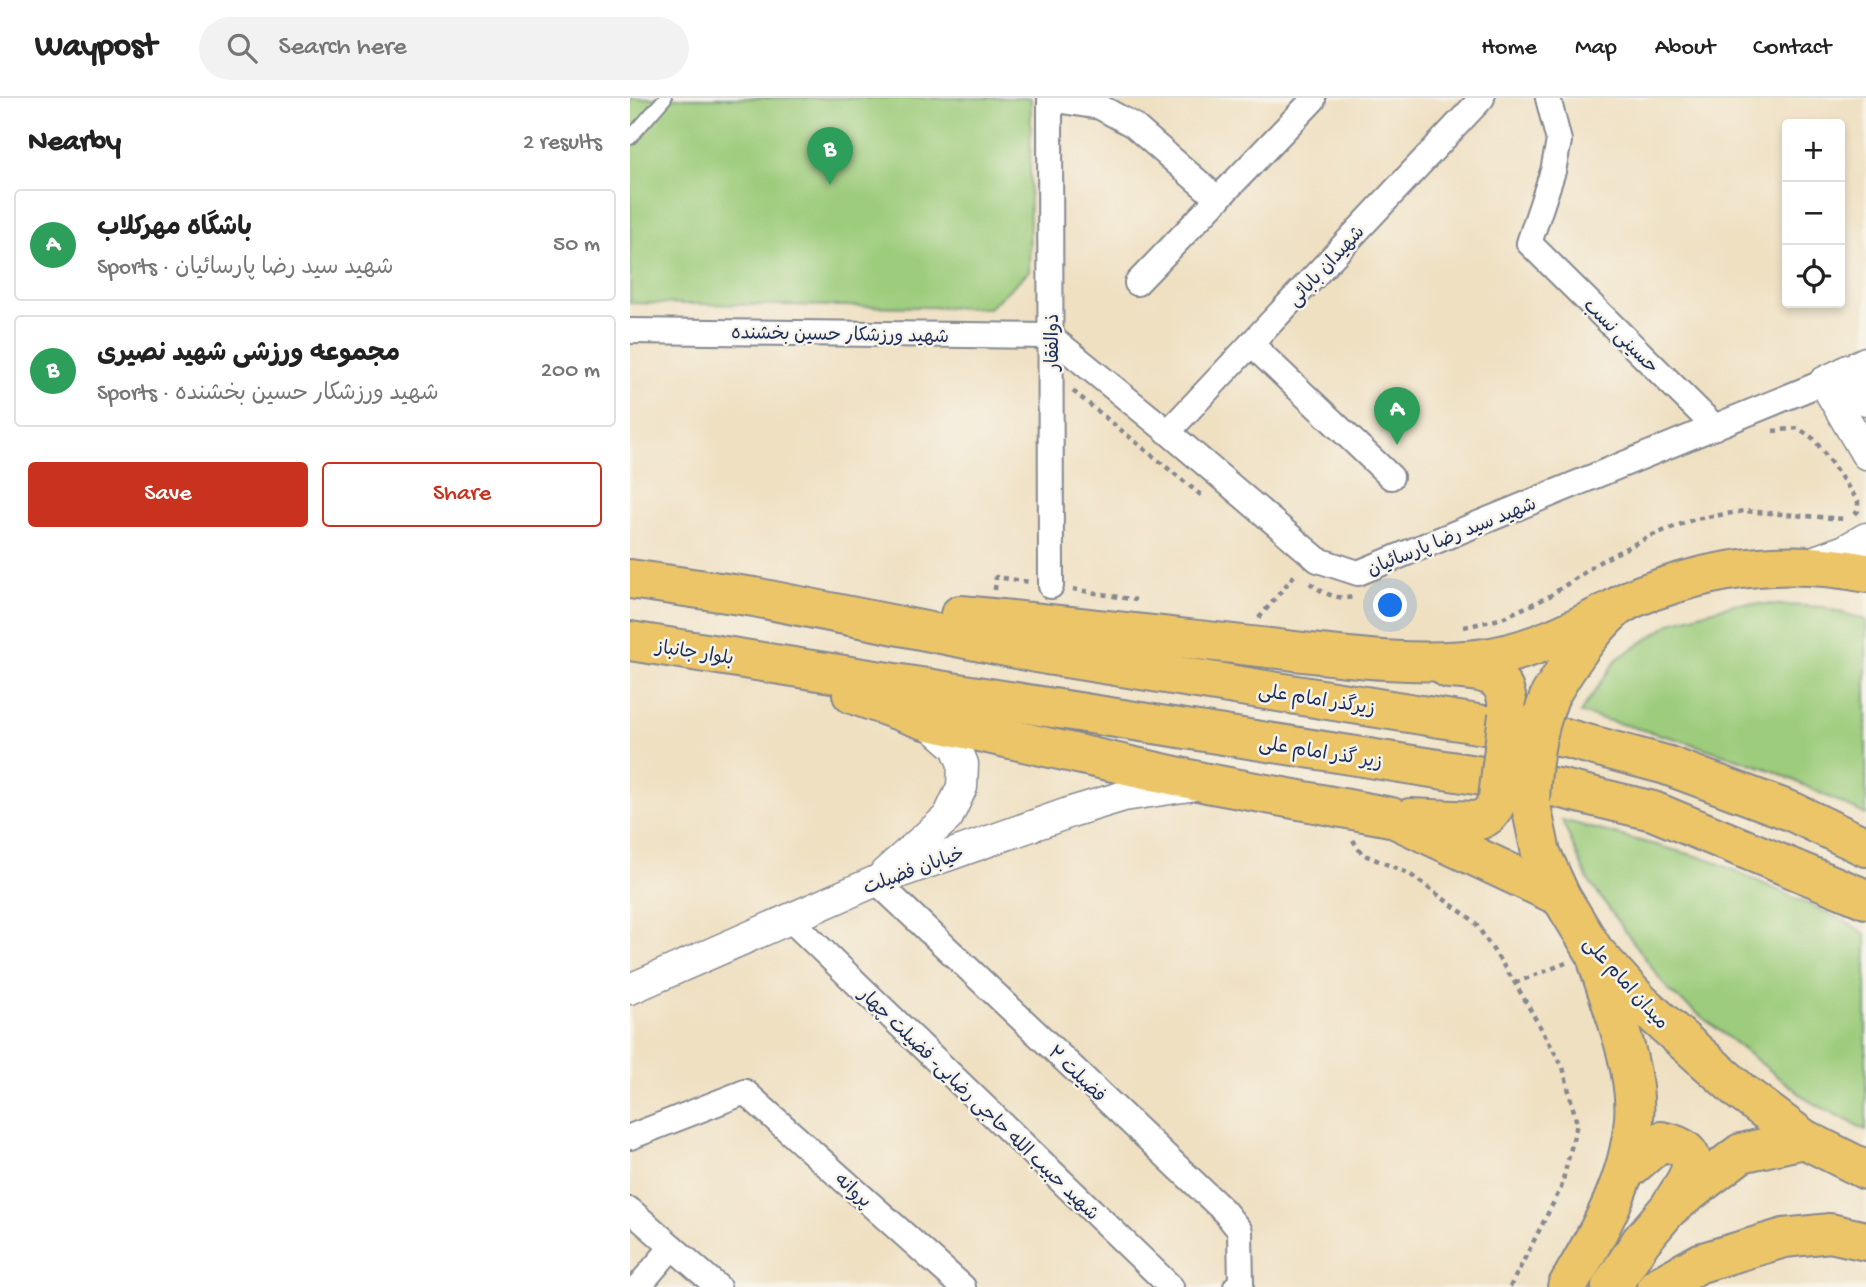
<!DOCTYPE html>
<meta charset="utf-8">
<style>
body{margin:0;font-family:"Gochi Hand","Playpen Sans Arabic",sans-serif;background:#f2f2f2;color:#222}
.controls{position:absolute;right:21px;top:21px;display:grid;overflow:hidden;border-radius:7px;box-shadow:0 4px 10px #0003}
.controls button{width:63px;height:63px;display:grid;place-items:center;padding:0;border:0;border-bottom:2px solid #e0e0e0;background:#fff;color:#222;font:35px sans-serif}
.you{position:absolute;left:761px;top:508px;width:24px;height:24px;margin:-18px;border:5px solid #fff;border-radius:50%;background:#1a73e8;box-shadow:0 0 0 10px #1a73e833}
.badge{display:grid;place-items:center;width:46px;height:46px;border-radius:50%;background:#c8321e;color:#fff;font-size:23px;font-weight:700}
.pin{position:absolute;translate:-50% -58px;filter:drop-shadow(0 2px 4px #0008)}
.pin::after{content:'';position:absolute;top:37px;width:24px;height:21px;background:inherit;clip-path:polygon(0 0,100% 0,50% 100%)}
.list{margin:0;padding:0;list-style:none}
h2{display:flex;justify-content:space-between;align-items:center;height:91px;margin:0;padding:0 28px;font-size:30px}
h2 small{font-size:23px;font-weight:400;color:#767676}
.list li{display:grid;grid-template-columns:46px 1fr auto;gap:21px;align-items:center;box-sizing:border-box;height:112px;margin:0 14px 14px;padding:0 14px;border:2px solid #e0e0e0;border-radius:7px}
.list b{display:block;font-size:26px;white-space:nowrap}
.list p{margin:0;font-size:23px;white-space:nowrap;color:#767676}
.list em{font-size:23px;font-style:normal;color:#767676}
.actions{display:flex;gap:14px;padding:21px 28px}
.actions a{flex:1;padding:16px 0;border:2px solid #c8321e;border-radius:7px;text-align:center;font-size:24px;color:#c8321e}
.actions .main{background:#c8321e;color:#fff}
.icon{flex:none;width:38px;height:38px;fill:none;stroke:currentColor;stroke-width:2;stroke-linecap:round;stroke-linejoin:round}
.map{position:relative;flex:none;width:1236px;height:1189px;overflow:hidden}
header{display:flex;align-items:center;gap:42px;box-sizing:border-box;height:98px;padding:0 35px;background:#fff;border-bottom:2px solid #e0e0e0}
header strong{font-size:33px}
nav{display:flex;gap:38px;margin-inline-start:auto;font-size:24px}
.search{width:490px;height:63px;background:#f2f2f2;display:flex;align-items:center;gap:18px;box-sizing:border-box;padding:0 24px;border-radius:38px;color:#767676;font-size:26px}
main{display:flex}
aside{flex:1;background:#fff}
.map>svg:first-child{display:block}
</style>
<header>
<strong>Waypost</strong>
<div class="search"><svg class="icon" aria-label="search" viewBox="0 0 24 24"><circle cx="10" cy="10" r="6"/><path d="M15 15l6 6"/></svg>Search here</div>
<nav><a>Home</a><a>Map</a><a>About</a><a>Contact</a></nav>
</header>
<main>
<aside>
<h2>Nearby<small>2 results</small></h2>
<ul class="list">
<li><span class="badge" style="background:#2e9e5b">A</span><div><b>باشگاه مهرکلاب</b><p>Sports · شهید سید رضا پارسائیان</p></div><em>50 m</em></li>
<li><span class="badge" style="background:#2e9e5b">B</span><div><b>مجموعه ورزشی شهید نصیری</b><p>Sports · شهید ورزشکار حسین بخشنده</p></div><em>200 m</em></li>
</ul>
<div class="actions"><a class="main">Save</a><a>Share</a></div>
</aside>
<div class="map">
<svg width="1236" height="1189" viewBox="0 0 1236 1189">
<rect width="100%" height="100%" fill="#f7f3e8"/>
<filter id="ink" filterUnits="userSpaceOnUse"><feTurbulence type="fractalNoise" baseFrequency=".0143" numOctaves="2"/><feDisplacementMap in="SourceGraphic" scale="14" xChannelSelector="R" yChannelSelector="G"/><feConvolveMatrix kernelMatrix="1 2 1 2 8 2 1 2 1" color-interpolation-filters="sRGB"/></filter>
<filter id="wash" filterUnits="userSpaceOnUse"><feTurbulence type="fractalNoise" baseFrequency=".00686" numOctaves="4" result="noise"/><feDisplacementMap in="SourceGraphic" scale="28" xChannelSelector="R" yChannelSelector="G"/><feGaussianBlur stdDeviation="1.57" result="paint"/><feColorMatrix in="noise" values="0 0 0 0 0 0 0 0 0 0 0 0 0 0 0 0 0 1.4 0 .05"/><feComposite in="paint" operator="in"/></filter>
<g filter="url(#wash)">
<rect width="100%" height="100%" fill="#efe0c2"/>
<g fill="#9dcc7b" stroke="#5c7e6c" stroke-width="2">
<polygon points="0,0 401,0 399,173 359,210 0,205"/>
<polygon points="1108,505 1193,509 1236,522 1236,717 1144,673 1050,642 950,615 987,561 1045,523"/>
<polygon points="932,722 1081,762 1211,821 1236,836 1236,1032 1179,1003 1039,893 958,782"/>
</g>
</g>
<g filter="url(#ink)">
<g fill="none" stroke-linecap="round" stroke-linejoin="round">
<g stroke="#858890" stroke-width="16">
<polyline id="service" points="0,40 35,0"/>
</g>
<g stroke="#858890" stroke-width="28">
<g id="minor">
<polyline points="420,0 421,488"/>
<polyline points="918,0 929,43 923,73 899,145 1085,329"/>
<polyline points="420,1 470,9 503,27 588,101"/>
<polyline points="507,185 683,2"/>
<polyline points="0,233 420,238 538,334 688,462 728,475 1194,284"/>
<polyline points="621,246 761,379"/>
<polyline points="538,334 852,0"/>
<polyline points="246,783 594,1113 610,1133 611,1186 606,1189"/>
<polyline points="160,821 541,1189"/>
<polyline points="0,1039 115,994 333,1189"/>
<polyline points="0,1112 88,1189"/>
<polyline points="8,1189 42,1149"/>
</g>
</g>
<g stroke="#858890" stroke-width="33">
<g id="tertiary">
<polyline points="1236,264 1194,284 1236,356"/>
<polyline points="1218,272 1236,302"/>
<polyline points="1179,465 1215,452 1236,440"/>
<polyline points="255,775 318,719 332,689 333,666 326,649 296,623"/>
<polyline points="0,891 246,783 441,714 494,698 566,687"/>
</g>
</g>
<g stroke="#858890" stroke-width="42">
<g id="primary">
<polyline points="0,481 124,499 417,557 935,640 1036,667 1163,714 1236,749"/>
<path d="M 330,517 C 427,526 524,537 621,548 C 697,556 772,569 848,561 C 899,555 943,532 987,509"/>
<polyline points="0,543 928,690 1023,713 1236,801"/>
<path d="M 819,571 C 854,574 878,572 878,617"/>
<polyline points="222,596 295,622 577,685 761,719 931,799"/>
<path d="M 920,597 C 939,566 958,535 985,511 C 998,500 1019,494 1034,489 C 1100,467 1168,461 1236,475"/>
<polyline points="900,703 911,755 931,799 964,853 1011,905 1111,994 1174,1041 1236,1072"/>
<path d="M 780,720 L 846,723 C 860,719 863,713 868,700"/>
<path d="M 995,1074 L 1031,1043 C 1078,1052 1061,1077 1042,1105"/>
<path d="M 937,1189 C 968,1136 999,1084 1004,1021 C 1008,972 983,912 968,865"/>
<polyline points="981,1189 1011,1143 1039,1110 1111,1055 1174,1041"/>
<polyline points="1027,1189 1070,1165 1154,1140 1200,1135 1236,1143"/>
</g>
</g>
<g stroke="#858890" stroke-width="4.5" stroke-dasharray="5 5" stroke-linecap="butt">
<polyline points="443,293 572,398"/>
<polyline points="1143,333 1168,330 1184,341 1228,403 1228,413 1225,416"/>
<path d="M 680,485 C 693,496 709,502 726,499"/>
<polyline points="443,491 506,502"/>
<polyline points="365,492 366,479 399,484"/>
<polyline points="629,520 667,474"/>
<polyline points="834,529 870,521 918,499 971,463 1020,438 1065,421 1114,413 1214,421"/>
<polyline points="723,742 732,756 778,775 844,823 885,885 933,969 947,1026 931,1090 880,1189"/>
<polyline points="885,885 936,865"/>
</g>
<use href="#service" stroke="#fff" stroke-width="12"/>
<use href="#minor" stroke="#fff" stroke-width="24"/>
<use href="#tertiary" stroke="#fff" stroke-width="30"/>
<use href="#primary" stroke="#edc569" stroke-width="38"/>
<g stroke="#858890" stroke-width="42" stroke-linecap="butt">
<g id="primary-bridge">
<polyline points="868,700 878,617"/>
<path d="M 900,703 C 902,661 905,636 920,597"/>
</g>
</g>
<use href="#primary-bridge" stroke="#edc569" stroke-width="38"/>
</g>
</g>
<g text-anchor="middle" stroke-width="5" stroke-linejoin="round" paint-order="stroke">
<g font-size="19" fill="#1b2f5e" stroke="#f7f3e8">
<text transform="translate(695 167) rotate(-47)" y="7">شهیدان بابائی</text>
<text transform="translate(210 235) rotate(1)" y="7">شهید ورزشکار حسین بخشنده</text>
<text transform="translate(992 237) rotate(45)" y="7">حسینی نسب</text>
<text transform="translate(421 244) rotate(-90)" y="7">ذوالفقار</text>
<text transform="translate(821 437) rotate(-22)" y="7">شهید سید رضا پارسائیان</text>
<text transform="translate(65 553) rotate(9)" y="7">بلوار جانباز</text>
<text transform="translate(687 600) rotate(9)" y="7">زیرگذر امام علی</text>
<text transform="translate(691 653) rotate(9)" y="7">زیر گذر امام علی</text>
<text transform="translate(283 771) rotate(-20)" y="7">خیابان فضیلت</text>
<text transform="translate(997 884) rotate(48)" y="7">میدان امام علی</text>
<text transform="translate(448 975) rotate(44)" y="7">فضیلت ۲</text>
<text transform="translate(350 1005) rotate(44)" y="7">شهید حبیب الله حاجی رضایی- فضیلت چهار</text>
<text transform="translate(224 1091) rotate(42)" y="7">پروانه</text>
</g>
</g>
</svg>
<div class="controls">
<button>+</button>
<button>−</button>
<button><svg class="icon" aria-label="locate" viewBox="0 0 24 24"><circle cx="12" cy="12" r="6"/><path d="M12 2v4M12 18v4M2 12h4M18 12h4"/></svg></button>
</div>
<div class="you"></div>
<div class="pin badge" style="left:767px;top:347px;background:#2e9e5b">A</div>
<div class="pin badge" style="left:200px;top:87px;background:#2e9e5b">B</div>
</div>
</main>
